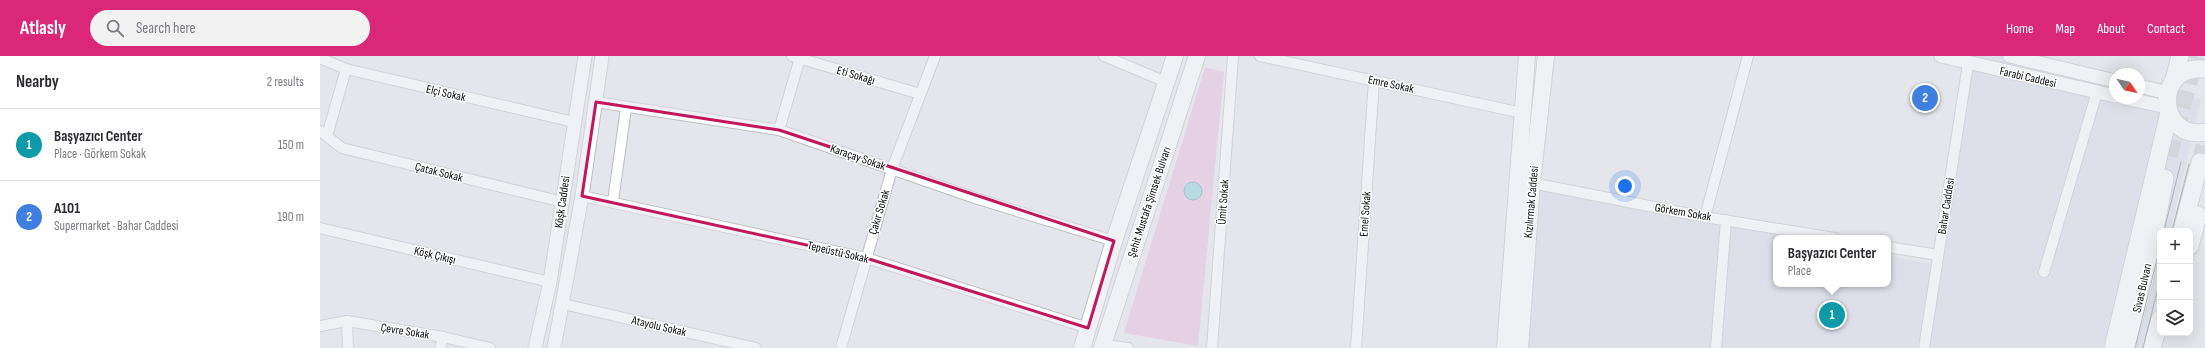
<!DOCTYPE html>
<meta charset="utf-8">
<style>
body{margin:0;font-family:"Sofia Sans Condensed",sans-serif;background:#f2f2f3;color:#2b2b33}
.controls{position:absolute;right:12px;bottom:12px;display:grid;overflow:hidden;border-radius:8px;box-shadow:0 4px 16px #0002}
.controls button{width:36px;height:36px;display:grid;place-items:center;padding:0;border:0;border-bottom:1px solid #e1e1e2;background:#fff;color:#2b2b33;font:20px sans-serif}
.compass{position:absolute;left:1789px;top:12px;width:36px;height:36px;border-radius:50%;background:#fff;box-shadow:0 4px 16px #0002;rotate:124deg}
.you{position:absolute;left:1305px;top:130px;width:14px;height:14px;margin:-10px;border:3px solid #fff;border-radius:50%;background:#1a73e8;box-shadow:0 0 0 6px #1a73e833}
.badge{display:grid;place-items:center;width:26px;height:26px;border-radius:50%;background:#db2777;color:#fff;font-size:13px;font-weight:700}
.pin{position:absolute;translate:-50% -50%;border:2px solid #fff;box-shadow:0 1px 4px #0006}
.popup{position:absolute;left:1453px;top:179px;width:118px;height:52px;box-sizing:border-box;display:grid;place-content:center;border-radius:8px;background:#fff;filter:drop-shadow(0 1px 3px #0005);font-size:13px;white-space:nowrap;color:#7c7c81}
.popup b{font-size:15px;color:#2b2b33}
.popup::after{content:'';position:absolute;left:50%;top:100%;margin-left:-8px;border:8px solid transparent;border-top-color:#fff}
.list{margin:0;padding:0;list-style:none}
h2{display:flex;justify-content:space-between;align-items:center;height:52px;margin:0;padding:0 16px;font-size:17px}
h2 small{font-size:13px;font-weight:400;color:#7c7c81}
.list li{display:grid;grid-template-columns:26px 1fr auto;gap:12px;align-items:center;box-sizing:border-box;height:72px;padding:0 16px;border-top:1px solid #e1e1e2}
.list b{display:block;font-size:15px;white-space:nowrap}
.list p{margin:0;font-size:13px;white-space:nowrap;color:#7c7c81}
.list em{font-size:13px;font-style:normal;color:#7c7c81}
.icon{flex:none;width:22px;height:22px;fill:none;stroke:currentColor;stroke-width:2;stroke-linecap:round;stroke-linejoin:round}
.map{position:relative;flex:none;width:1885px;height:292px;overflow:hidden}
header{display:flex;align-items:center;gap:24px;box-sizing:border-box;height:56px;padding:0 20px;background:#db2777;color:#fff}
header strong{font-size:19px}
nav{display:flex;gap:22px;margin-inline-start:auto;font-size:14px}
.search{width:280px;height:36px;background:#f2f2f3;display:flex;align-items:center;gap:10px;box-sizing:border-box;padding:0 14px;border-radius:22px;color:#7c7c81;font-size:15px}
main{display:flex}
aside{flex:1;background:#fff}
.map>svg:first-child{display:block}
</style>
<header>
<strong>Atlasly</strong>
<div class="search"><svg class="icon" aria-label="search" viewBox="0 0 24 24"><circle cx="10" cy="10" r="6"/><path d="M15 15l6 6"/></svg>Search here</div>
<nav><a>Home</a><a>Map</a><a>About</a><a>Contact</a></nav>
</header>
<main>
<aside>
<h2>Nearby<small>2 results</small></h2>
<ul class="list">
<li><span class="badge" style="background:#0f9aa8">1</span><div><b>Başyazıcı Center</b><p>Place · Görkem Sokak</p></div><em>150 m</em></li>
<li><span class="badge" style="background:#3f7fe0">2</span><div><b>A101</b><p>Supermarket · Bahar Caddesi</p></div><em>190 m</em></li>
</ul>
</aside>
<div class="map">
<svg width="1885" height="292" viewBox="0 0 1885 292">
<rect width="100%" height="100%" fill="#e4e6eb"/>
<polygon fill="#d6dae6" points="1650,0 1700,0 1795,23 1795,42 1819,42 1819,28 1881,43 1850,175 1840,175 1840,220 1823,292 1191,292 1203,123 1485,182 1456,182 1456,228 1568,228 1568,199 1613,209"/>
<polygon fill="#e6bbde" points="885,11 904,16 878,290 804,277"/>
<circle fill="#82ccd9" stroke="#5f939c" cx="873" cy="135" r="9"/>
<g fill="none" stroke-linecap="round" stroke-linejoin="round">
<g stroke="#c4c5ca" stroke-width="17" stroke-dasharray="17 8" stroke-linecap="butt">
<polyline points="1849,100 1876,0"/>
<polyline points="1880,106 1885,85"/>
</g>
<g stroke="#bcbec3" stroke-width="12">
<g id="minor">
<polyline points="472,0 600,38"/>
<polyline points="784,0 846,26"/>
<polyline points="940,0 1202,57"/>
<polyline points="0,2 26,13 254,66"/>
<polyline points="276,46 459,74 655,142 794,185"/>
<polyline points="459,74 480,2"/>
<polyline points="0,75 22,92 243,146"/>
<polyline points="7,80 26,13"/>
<polyline points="1212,127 1385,161 1514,182"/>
<polyline points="262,140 546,202 768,272"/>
<polyline points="293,145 306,52"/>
<polyline points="1385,161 1428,0"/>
<polyline points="0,172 230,226"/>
<polyline points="1568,191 1618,199"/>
<polyline points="1724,216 1777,36"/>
<polyline points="243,248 436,292"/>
<polyline points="27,265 28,292"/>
<polyline points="0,270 27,265 123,281 170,292"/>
<polyline points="783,289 808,292"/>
<polyline points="120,292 123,281"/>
<polyline points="521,292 572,113 615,0"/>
<polyline points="892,292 913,0"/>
<polyline points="1036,292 1054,24"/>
<polyline points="1396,292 1406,164"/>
<polyline points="1604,292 1648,8"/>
</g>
</g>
<g stroke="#bcbec3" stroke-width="15">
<g id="tertiary">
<polyline points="1621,0 1795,40"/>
<polyline points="1690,0 1795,25"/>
<polyline points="1819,30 1848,37"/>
<polyline points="1804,42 1847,51"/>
<polyline points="215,292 230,226 265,0"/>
<polyline points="234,292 262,140 282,0"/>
</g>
</g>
<g stroke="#bcbec3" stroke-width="18">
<g id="primary">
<polyline points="762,292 794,185 855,0"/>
<polyline points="782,292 877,0"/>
<polyline points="1185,292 1207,0"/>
<polyline points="1200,292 1212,127 1226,0"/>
</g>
</g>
<g stroke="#bcbec3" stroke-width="19">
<g id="trunk">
<path d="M 1885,13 C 1832,8 1838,85 1885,76"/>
<polyline points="1854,24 1860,0"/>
<polyline points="1862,175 1880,106"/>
<polyline points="1870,190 1878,159"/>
<polyline points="1793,292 1849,57"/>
<polyline points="1807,292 1825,222 1845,122"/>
<polyline points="1832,292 1840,263"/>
</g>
</g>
<use href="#minor" stroke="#fff" stroke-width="10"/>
<use href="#tertiary" stroke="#fff" stroke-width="13"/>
<use href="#primary" stroke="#fff" stroke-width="16"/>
<use href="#trunk" stroke="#fff" stroke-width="17"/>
<g stroke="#76777a" stroke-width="1">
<polyline points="1844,175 1861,106"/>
<polyline points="1852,175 1869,108"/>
<polyline points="1815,292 1840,191"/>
<polyline points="1823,292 1840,224"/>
</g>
</g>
<path d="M0 0H1885V292H0ZM 276,46 L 459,74 L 794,185 L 768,272 L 546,202 L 262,140 Z" fill="#e4e6eb" fill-opacity=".55" fill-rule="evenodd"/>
<path fill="none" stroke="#c2185b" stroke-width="3" stroke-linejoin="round" d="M 276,46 L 459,74 L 794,185 L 768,272 L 546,202 L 262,140 Z"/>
<g text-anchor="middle" stroke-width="3" stroke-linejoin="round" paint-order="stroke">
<g font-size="12" fill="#0c0d0e" stroke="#fff">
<text transform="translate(536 19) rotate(16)" y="4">Eti Sokağı</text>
<text transform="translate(1708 21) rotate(13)" y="4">Farabi Caddesi</text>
<text transform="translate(1071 28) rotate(12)" y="4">Emre Sokak</text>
<text transform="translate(126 37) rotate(13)" y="4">Elçi Sokak</text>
<text transform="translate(538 101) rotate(19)" y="4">Karaçay Sokak</text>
<text transform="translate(119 116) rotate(14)" y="4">Çatak Sokak</text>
<text transform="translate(242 146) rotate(-82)" y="4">Köşk Caddesi</text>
<text transform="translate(829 146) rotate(-72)" y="4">Şehit Mustafa Şimsek Bulvarı</text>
<text transform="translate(903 146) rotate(-86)" y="4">Ümit Sokak</text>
<text transform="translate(1211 146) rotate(-85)" y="4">Kızılırmak Caddesi</text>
<text transform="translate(1626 150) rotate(-81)" y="4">Bahar Caddesi</text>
<text transform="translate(559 156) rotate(-73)" y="4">Çakır Sokak</text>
<text transform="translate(1363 156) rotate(10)" y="4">Görkem Sokak</text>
<text transform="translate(1045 158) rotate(-86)" y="4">Emel Sokak</text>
<text transform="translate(518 196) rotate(13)" y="4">Tepeüstü Sokak</text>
<text transform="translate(115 199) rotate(13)" y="4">Köşk Çıkışı</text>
<text transform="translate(1822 232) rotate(-77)" y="4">Sivas Bulvarı</text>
<text transform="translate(339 270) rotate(13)" y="4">Atayolu Sokak</text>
<text transform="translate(85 275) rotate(9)" y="4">Çevre Sokak</text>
</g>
</g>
</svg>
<div class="controls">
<button>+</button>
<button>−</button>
<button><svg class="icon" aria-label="layers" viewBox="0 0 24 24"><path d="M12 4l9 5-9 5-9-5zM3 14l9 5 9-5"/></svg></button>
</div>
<svg class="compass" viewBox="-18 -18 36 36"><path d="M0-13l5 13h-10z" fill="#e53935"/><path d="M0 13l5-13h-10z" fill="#7c7c81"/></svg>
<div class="you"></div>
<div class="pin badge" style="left:1512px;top:259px;background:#0f9aa8">1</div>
<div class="popup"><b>Başyazıcı Center</b>Place</div>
<div class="pin badge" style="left:1605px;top:42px;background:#3f7fe0">2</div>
</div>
</main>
